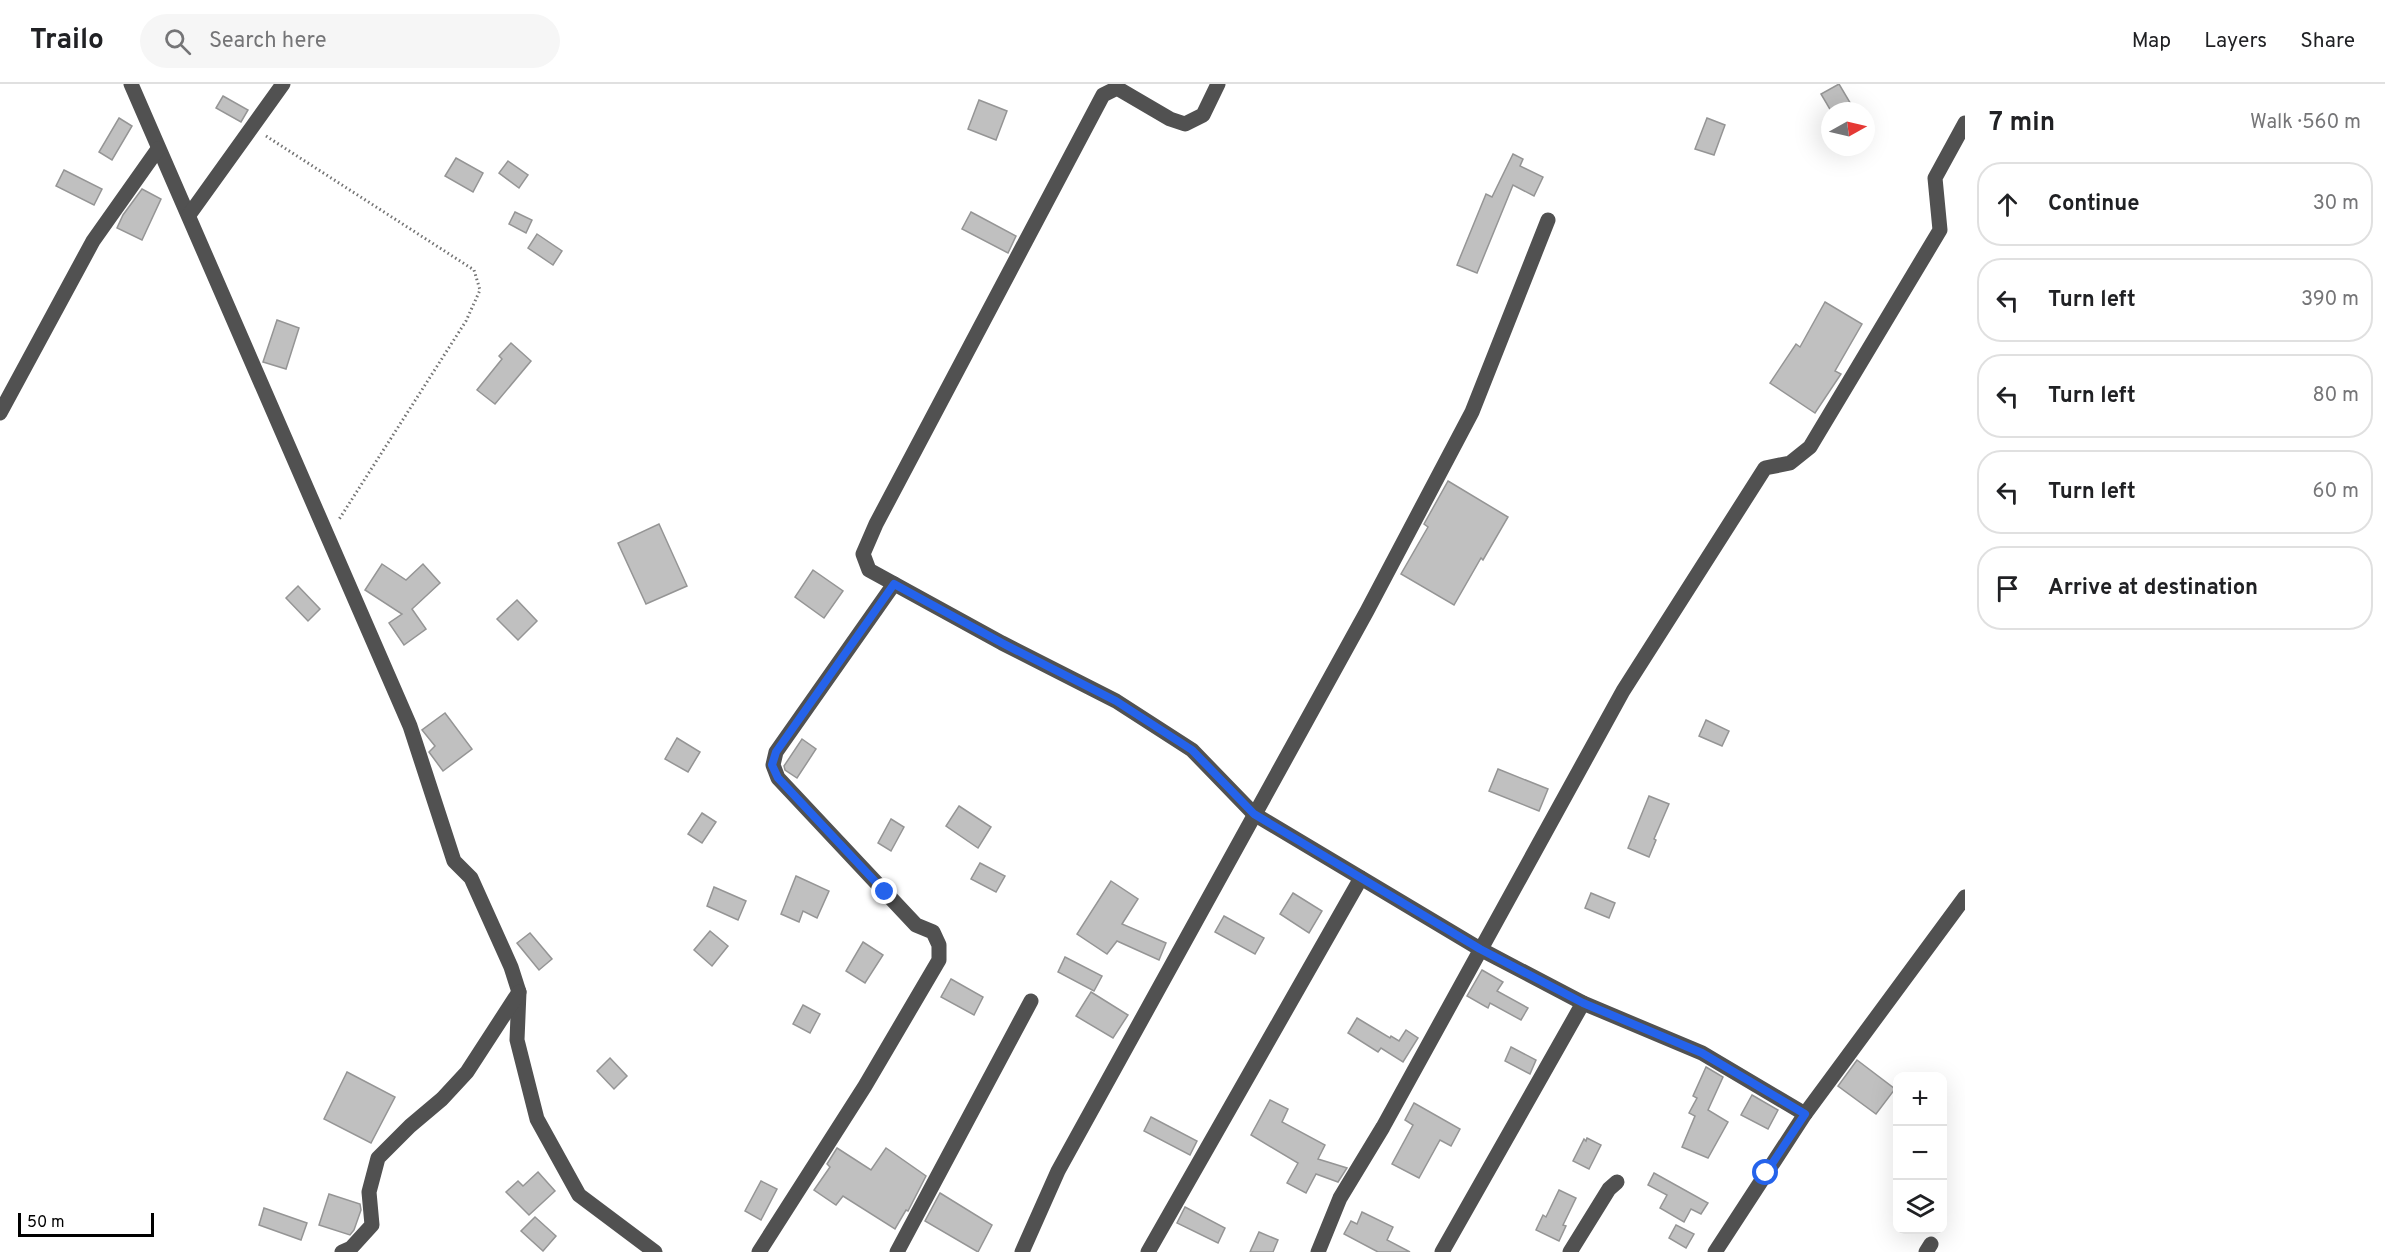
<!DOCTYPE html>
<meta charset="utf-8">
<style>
body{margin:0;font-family:Overpass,sans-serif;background:#f6f6f6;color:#202124}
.controls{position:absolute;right:18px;bottom:18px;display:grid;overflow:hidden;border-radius:12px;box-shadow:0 6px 24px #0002}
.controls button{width:54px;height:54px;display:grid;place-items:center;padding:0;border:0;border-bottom:2px solid #e0e0e0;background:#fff;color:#202124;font:30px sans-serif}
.compass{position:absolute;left:1821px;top:18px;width:54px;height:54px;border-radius:50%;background:#fff;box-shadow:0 6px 24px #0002;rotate:82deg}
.scale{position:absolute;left:18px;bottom:15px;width:136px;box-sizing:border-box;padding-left:6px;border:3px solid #000;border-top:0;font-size:16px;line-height:21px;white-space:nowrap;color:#000;-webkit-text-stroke:4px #fff;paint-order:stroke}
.stop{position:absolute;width:18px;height:18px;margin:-14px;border:4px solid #2563eb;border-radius:50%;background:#fff}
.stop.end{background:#2563eb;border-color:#fff;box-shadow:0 2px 6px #0008}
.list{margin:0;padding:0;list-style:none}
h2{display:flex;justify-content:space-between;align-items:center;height:78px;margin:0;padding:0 24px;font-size:26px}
h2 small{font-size:20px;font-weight:400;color:#757577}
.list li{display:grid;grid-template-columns:39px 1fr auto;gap:18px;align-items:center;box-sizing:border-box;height:84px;margin:0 12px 12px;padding:0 12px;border:2px solid #e0e0e0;border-radius:24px}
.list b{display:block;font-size:22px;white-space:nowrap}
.list em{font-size:20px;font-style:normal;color:#757577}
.icon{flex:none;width:33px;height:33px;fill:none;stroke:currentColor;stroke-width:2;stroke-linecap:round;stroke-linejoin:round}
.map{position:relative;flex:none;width:1965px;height:1168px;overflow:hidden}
header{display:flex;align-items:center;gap:36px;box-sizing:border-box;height:84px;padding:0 30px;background:#fff;border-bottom:2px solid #e0e0e0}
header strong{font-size:28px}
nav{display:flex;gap:33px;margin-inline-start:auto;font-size:21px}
.search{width:420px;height:54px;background:#f6f6f6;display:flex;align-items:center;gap:15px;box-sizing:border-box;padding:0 21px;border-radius:33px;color:#757577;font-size:22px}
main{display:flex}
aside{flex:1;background:#fff}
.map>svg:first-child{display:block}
</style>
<header>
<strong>Trailo</strong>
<div class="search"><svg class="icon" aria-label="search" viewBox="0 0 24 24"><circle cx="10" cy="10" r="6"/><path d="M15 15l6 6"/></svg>Search here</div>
<nav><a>Map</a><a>Layers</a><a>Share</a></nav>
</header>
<main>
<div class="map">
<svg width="1965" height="1168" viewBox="0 0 1965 1168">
<rect width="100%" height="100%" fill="#fff"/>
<g fill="#c0c0c0" stroke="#959595" stroke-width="1.5">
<polygon points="1839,0 1855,27 1831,27 1821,10"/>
<polygon points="223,12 248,26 241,38 216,24"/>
<polygon points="979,16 1007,27 996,56 968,45"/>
<polygon points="119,34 132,42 112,76 99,68"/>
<polygon points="1707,34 1725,41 1714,71 1695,65"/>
<polygon points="1513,70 1523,75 1520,82 1543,93 1534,112 1513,101 1477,189 1457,181 1486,110 1492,113"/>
<polygon points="456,74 483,89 473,108 445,92"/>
<polygon points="508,77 528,91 519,104 499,89"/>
<polygon points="64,86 102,105 94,121 56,102"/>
<polygon points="142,105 161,115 142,156 117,144 123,131"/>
<polygon points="515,128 532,136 526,149 509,140"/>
<polygon points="971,128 1016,152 1008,169 962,145"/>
<polygon points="537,150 562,167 553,181 528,164"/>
<polygon points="1825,218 1862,240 1835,287 1841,290 1815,329 1770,299 1796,260 1800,263"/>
<polygon points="277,236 299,244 286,285 263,278"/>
<polygon points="511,259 531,277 495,320 477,306 502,275 499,272"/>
<polygon points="1448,397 1508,433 1483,476 1481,474 1454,521 1401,490 1428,443 1424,440"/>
<polygon points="659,440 687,502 646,520 618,459"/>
<polygon points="382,480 406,496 423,480 440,499 412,525 426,545 404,561 389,539 402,530 365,506"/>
<polygon points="813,486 843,507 824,534 795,513"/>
<polygon points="298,502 320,525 308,537 286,514"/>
<polygon points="517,516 537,537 518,556 497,535"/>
<polygon points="445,629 472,665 443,687 429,668 435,662 422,646"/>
<polygon points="1706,636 1729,647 1722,662 1699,652"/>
<polygon points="677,654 700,668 688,688 665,675"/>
<polygon points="802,655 816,665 797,694 785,686 784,682"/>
<polygon points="1498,685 1548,705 1539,727 1489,707"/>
<polygon points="1649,712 1669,720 1654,755 1656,756 1649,773 1628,764"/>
<polygon points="959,722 991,743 978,764 946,742"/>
<polygon points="702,729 716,738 702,759 688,750"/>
<polygon points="891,735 904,743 891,767 878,759"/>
<polygon points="980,779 1005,792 996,808 971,795"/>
<polygon points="796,792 829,807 817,834 803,827 799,838 781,830"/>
<polygon points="1111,797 1138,815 1122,840 1166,859 1159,876 1117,857 1107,870 1077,850"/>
<polygon points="714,803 746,817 738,836 707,822"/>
<polygon points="1293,809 1322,827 1309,849 1280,830"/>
<polygon points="1591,809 1615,819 1609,834 1585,824"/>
<polygon points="1224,832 1264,854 1255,870 1215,848"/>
<polygon points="710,847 728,862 712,882 694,866"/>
<polygon points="530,849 552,875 539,886 517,859"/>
<polygon points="863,858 883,871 865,899 846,887"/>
<polygon points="1065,873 1102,892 1094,907 1058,888"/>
<polygon points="1482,886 1503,898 1497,907 1528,924 1521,936 1490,919 1488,924 1467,912"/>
<polygon points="951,895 983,913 974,931 941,913"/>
<polygon points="1091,908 1128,931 1113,954 1076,932"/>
<polygon points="803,921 820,930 810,949 793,940"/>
<polygon points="1357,934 1390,954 1391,952 1399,957 1406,946 1418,954 1403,978 1381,964 1378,968 1348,949"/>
<polygon points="1511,963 1536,976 1530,990 1505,977"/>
<polygon points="610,974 627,992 614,1005 597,987"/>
<polygon points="1857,976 1895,1005 1876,1030 1838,1002"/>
<polygon points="1706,983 1723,993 1708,1026 1728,1038 1708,1074 1682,1063 1695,1032 1689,1029 1697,1014 1693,1012"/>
<polygon points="347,988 395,1013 371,1059 324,1035"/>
<polygon points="1752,1011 1778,1026 1768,1045 1741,1031"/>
<polygon points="1270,1016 1288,1025 1282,1038 1325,1061 1318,1075 1347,1084 1338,1098 1316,1090 1306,1109 1287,1099 1298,1079 1251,1051"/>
<polygon points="1414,1019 1460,1045 1451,1062 1440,1056 1419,1094 1392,1080 1413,1041 1405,1036"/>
<polygon points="1151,1033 1197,1057 1190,1071 1144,1047"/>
<polygon points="1587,1054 1601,1061 1589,1085 1573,1077 1584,1055 1586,1057"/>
<polygon points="837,1064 871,1086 886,1064 926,1092 908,1127 906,1126 895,1145 843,1112 836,1121 814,1106 830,1083 827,1080"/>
<polygon points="538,1088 555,1107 529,1131 506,1108 518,1097 523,1102"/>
<polygon points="1654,1089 1708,1119 1701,1130 1691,1125 1684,1138 1660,1124 1667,1111 1648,1101"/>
<polygon points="761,1097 777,1105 761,1136 745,1127"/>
<polygon points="1559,1106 1576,1114 1563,1141 1566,1142 1559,1157 1536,1146 1543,1131 1546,1133"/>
<polygon points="940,1109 992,1141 978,1168 925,1137"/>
<polygon points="329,1110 360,1120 361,1126 354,1146 350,1151 319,1141"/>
<polygon points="1185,1123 1225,1144 1218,1159 1177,1139"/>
<polygon points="264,1124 307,1139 301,1156 259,1141"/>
<polygon points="1362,1128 1393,1143 1387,1156 1410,1168 1378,1168 1344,1150 1351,1137 1357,1140"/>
<polygon points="535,1133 556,1152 543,1167 521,1147"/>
<polygon points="1676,1141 1694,1150 1686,1164 1669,1154"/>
<polygon points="1259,1148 1278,1156 1273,1168 1250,1168"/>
</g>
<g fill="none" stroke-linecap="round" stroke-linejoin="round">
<polyline stroke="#737373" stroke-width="3" stroke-dasharray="1.5 3" stroke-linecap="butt" points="266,52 474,186 480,206 466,237 338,437"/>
<g stroke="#515151" stroke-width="15">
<polyline points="131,0 410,642 454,777 471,794 511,883 519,908 517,956 537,1035 579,1111 655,1168"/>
<polyline points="1218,0 1203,31 1185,40 1170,35 1117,4 1103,11 876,440 863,470 869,486 1002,559 1116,617 1192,666 1254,730 1480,865 1583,919 1702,969 1805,1030"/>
<polyline points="189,131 283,0"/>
<polyline points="0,329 93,157 158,65"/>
<polyline points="342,1168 351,1164 372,1141 369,1108 378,1074 410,1042 442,1015 467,988 519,908"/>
<polyline points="759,1168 865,1002 939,876 939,861 933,848 916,841 778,694 773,681 776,668 894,500"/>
<polyline points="897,1168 1031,917"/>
<polyline points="1022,1168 1058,1087 1367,527 1472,328 1548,136"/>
<polyline points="1148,1168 1361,794"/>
<polyline points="1318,1168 1340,1114 1383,1043 1623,607 1765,384 1790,379 1810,363 1940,146 1935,94 1965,39"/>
<polyline points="1442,1168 1583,919"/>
<polyline points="1570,1168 1609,1105 1617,1098"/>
<polyline points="1715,1168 1805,1030 1965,813"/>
<polyline points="1926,1168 1931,1160"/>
</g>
</g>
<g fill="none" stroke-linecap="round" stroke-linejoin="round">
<polyline stroke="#2563eb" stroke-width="8" points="885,808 778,694 772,681 776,668 894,500 1002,559 1116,617 1192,666 1254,730 1480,865 1583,919 1702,969 1805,1030 1766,1089"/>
</g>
</svg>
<div class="controls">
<button>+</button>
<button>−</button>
<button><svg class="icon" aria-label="layers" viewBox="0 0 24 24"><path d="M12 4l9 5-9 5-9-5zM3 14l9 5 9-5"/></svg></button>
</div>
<svg class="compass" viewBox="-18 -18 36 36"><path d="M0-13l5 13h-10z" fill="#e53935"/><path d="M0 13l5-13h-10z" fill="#757577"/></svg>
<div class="scale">50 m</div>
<div class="stop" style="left:1766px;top:1089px"></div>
<div class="stop end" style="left:885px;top:808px"></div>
</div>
<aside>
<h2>7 min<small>Walk · 560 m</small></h2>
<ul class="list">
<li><svg class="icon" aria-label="ahead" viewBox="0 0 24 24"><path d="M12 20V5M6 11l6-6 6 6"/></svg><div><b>Continue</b></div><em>30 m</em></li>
<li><svg class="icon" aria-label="left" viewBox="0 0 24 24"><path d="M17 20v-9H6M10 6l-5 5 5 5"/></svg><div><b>Turn left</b></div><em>390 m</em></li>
<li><svg class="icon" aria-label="left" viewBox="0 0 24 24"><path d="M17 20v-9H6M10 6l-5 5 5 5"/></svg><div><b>Turn left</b></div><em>80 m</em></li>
<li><svg class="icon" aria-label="left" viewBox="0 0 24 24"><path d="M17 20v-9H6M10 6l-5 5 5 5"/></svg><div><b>Turn left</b></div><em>60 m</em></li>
<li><svg class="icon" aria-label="arrive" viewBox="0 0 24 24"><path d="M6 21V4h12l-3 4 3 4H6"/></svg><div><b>Arrive at destination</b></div></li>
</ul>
</aside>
</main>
